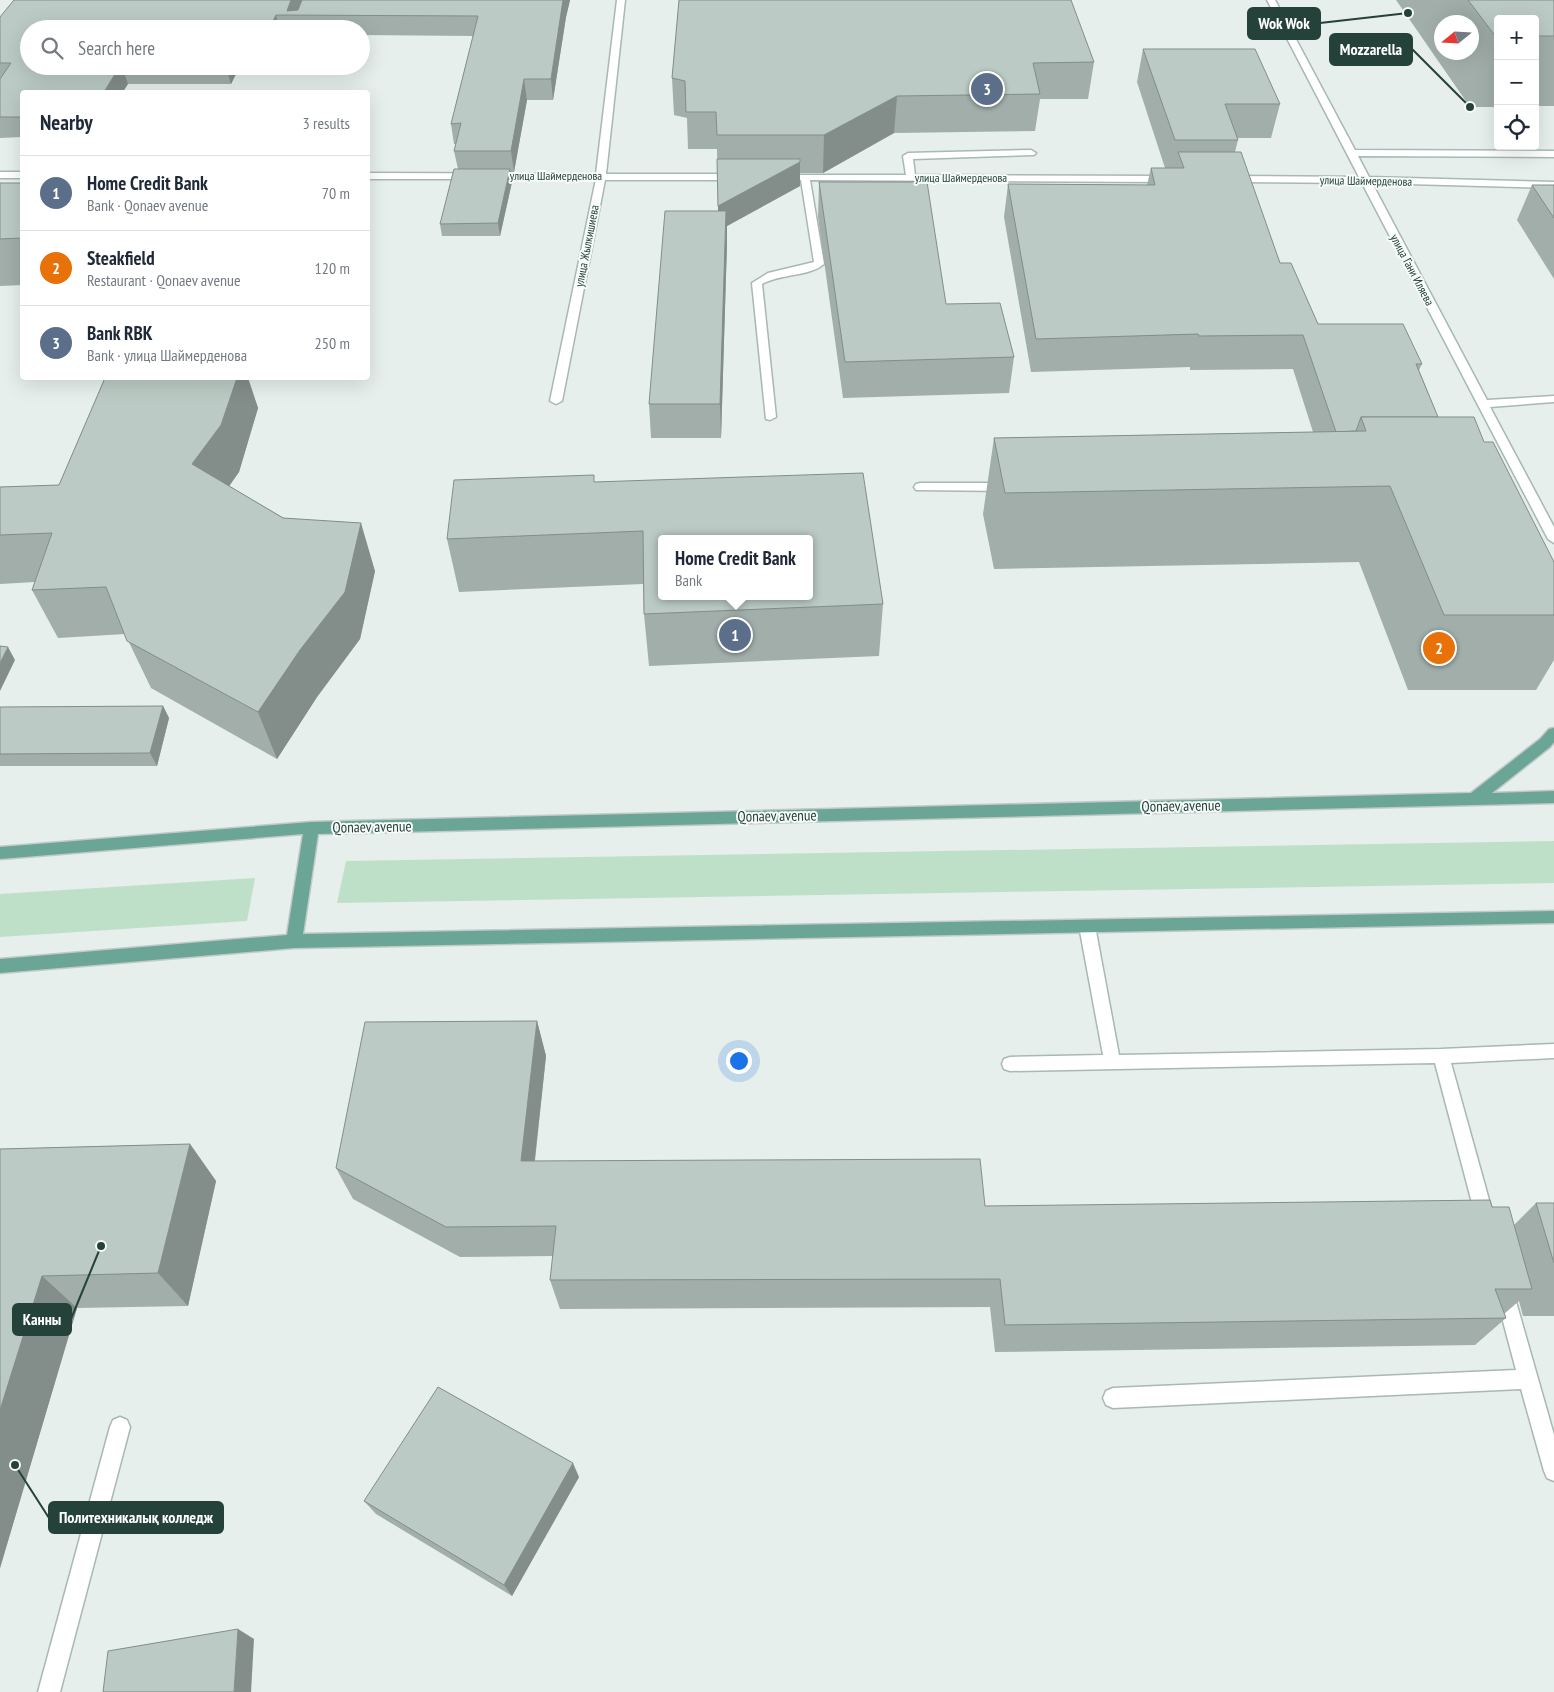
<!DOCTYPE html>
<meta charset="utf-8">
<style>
body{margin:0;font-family:"PT Sans Narrow",sans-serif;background:#f2f2f3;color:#1f2937}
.controls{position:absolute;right:15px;top:15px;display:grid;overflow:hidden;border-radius:5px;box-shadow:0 5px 20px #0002}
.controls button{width:45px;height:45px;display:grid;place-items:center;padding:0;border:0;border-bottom:1px solid #e0e1e3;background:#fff;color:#1f2937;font:25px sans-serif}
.compass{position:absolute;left:1434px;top:15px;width:45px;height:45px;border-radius:50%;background:#fff;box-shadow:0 5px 20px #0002;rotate:252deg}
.you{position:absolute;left:738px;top:1060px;width:18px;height:18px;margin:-12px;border:4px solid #fff;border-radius:50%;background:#1a73e8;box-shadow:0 0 0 8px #1a73e833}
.badge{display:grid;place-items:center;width:32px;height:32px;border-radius:50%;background:#7f5249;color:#fff;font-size:16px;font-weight:700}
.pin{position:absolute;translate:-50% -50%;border:2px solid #fff;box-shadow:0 1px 5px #0006}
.popup{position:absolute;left:658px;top:535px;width:155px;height:65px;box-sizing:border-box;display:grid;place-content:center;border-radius:5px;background:#fff;filter:drop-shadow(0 1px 4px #0005);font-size:16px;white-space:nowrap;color:#747a83}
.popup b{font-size:19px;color:#1f2937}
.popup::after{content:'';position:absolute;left:50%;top:100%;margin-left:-10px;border:10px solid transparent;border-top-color:#fff}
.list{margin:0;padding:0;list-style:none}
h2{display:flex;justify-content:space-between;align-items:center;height:65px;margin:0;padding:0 20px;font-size:21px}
h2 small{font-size:16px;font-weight:400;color:#747a83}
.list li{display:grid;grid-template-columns:32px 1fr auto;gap:15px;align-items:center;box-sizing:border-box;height:75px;padding:0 20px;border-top:1px solid #e0e1e3}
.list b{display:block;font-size:19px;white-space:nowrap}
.list p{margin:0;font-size:16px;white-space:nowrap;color:#747a83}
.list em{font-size:16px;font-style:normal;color:#747a83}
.icon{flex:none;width:28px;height:28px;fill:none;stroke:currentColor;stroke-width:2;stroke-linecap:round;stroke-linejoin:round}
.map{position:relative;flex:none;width:1554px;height:1692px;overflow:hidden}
.search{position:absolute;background:#fff;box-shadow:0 5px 20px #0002;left:20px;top:20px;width:350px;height:55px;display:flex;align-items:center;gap:12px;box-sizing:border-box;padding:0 18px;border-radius:28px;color:#747a83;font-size:19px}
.panel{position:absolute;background:#fff;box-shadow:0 5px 20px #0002;left:20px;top:90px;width:350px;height:290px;border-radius:5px}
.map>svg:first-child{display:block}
</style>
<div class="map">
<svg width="1554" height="1692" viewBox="0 0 1554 1692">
<rect width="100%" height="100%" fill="#e6efeb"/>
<g fill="#bfe0c8">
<polygon points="1554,841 1554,883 337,903 346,861"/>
<polygon points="255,878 247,921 0,937 0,894"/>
</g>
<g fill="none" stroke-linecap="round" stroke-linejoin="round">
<g stroke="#a8b8b2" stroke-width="3">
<g id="minor">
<polygon points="617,0 625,0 606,174 738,174 743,177 738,180 605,180 562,401 556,404 550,401 596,179 368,179 368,173 596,174"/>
<polygon points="1267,0 1275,0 1355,150 1554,151 1554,157 1358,156 1369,177 1554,182 1554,188 1372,183 1487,400 1554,396 1554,402 1490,407 1554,527 1554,543 1548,539 1362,183 1231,182 1226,179 1231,176 1359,177"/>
<path d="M 1031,150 L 1036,153 L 1034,155 L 913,159 L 915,175 L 1168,176 L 1173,179 L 1168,182 L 810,180 L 824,264 C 811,276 780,274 762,284 L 776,417 L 770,420 L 766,419 L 752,283 L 768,273 L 814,262 L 801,180 L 779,180 L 776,179 L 776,175 L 906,175 L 903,156 L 908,153 Z"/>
<rect x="0" y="172" width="22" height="6"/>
<polygon points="920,483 1007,483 1013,487 1007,491 916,490 914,487 916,484"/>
<polygon points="1087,920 1093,921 1095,926 1119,1055 1441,1049 1554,1044 1554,1058 1451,1063 1494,1218 1491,1224 1485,1227 1479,1224 1476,1218 1435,1063 1010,1071 1004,1069 1002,1064 1004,1059 1010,1057 1103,1055 1079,926 1081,921"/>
<polygon points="1504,1282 1511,1285 1513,1291 1554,1435 1554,1481 1547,1478 1544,1471 1521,1389 1113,1408 1106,1405 1103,1398 1106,1391 1113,1388 1516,1370 1495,1291 1497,1285"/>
<polygon points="120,1417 127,1420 130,1427 60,1692 38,1692 110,1427 113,1420"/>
</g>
</g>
<g stroke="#c2cac8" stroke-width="3">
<polygon id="major" points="1554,728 1554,742 1550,747 1492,793 1554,791 1554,803 318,834 303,934 1554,911 1554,923 294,948 0,973 0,959 287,935 303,834 0,859 0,847 311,822 1471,793 1540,739 1549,729"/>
</g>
<use href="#minor" fill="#fff" fill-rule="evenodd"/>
<use href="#major" fill="#6aa596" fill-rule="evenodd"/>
</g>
<g fill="#a1aea9" fill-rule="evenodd">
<polygon points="14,0 570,0 566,17 553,100 527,100 514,172 510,172 512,182 500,236 442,236 440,224 458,169 454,151 456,144 454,144 451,124 473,36 361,35 361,29 29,29 29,66 240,66 231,84 128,84 22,92 22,137 0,138 0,17"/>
<polygon points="679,0 1094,62 1088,99 1040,99 1035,131 894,133 823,173 800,173 800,186 727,226 727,244 721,438 651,438 649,404 718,211 717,149 688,149 687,118 674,115 672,78"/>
<path d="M 1396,0 L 1554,0 L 1554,106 L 1535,106 L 1535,19 L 1498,19 L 1498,107 L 1470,107 ZM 1442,22 L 1472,22 L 1472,52 L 1442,52 Z"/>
<polygon points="1143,49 1280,104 1271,138 1237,138 1238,140 1235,152 1280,263 1318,324 1422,364 1419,370 1438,417 1484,442 1554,562 1554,660 1536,690 1408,690 1359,562 994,569 983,514 994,438 1313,432 1293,369 1190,370 1190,367 1031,372 1004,217 1008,184 1147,185 1151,168 1165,168 1137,82"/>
<polygon points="819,182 946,304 1014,357 1009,393 843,398 818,217"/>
<polygon points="0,183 22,183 22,285 0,286"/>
<polygon points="1532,185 1554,185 1554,279 1517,220"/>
<polygon points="105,378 248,378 258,408 239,472 229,486 375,571 360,639 317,697 277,759 151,688 125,634 58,638 32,590 35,582 0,584 0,487 59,485"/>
<polygon points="595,482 883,604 879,656 649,666 644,614 643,584 459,592 447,539"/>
<polygon points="163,706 169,718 157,766 0,766 0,707"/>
<polygon points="537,1021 546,1056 535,1161 985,1206 1492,1207 1514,1225 1536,1203 1554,1203 1554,1316 1523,1316 1519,1301 1504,1314 1506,1318 1475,1345 995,1352 990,1307 560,1309 550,1280 553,1256 460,1257 353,1199 336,1168"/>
<polygon points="190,1144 216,1181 188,1306 77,1308 0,1568 0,1149"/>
<polygon points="579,1477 512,1596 376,1514 364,1501"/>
</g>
<g fill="#838d89">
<polygon points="291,0 304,0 298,15 287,11"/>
<polygon points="563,0 570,0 566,17 553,100 551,79"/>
<polygon points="276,15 280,29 275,29 273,21"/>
<polygon points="248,21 250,29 244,29"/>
<polygon points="120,66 122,66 128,84 123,92 104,92"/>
<polygon points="226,66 240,66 231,84"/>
<polygon points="524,79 527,100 514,172 511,151"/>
<polygon points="897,96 894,133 823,173 824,135"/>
<polygon points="800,162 800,186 727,226 727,244 721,438 720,404 718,206"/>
<polygon points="510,169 512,182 500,236 498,223"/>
<polygon points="237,378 248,378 258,408 239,472 211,512 192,464"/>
<polygon points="361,523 375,571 360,639 317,697 277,759 258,712"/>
<polygon points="8,647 15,660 0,691 0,663"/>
<polygon points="163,706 169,718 157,766 150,753"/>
<polygon points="537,1021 546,1056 531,1193 521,1161"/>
<polygon points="190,1144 216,1181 188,1306 158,1273"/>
<polygon points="42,1276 77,1308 0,1568 0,1410"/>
<polygon points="573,1463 579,1477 512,1596 504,1585"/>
<polygon points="238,1629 254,1639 251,1692 234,1692"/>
</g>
<g fill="#bbcac4" stroke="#838d89" fill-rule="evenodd">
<polygon points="14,0 291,0 287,11 298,10 302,0 563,0 551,79 524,79 511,151 454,151 461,123 451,124 478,16 276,15 273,21 248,21 244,29 29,29 29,66 120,66 104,92 22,92 22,117 0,117 0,79 11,63 0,63 0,17"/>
<polygon points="679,0 1071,0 1094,62 1033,63 1040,94 897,96 824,135 717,135 716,112 686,112 685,81 672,78"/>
<polygon points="1468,0 1554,0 1554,36 1535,36 1535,19 1498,19 1498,37 1496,37"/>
<polygon points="1143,49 1255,49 1280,104 1225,104 1238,140 1175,140"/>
<polygon points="1178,152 1241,152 1280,263 1291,263 1318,324 1403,324 1422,364 1416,364 1438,417 1361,417 1356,431 1336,432 1303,335 1199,336 1198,334 1036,339 1008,184 1155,185 1151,168 1184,168"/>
<polygon points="717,159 800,159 800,162 718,206"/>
<polygon points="454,169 510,169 498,223 440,224"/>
<polygon points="819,182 927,182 946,304 1000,303 1014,357 845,362"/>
<polygon points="0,183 22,183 22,238 0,239"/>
<polygon points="1532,185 1554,185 1554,218"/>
<polygon points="665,211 726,211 720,404 649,404"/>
<polygon points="105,378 237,378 221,425 192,464 283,518 361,523 345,592 300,650 258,712 127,641 106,587 32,590 52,533 0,535 0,487 59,485"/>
<polygon points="1361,417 1474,417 1484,442 1493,442 1554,562 1554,615 1444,615 1390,486 1005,493 994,438 1366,431"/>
<path d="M 863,473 L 883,604 L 644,614 L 643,531 L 447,539 L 454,480 L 594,475 L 594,482 ZM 661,539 L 809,539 L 809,596 L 661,596 Z"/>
<polygon points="0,646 8,647 0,663"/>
<polygon points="163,706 150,753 0,754 0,707"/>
<polygon points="537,1021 521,1161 980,1159 985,1206 1490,1200 1492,1207 1509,1207 1532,1289 1495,1289 1506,1318 1005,1325 1000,1279 550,1280 556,1226 446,1227 336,1168 365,1022"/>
<polygon points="190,1144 158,1273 42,1276 0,1410 0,1149"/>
<polygon points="1536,1203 1554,1203 1554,1263"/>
<polygon points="438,1387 573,1463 504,1585 364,1501"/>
<polygon points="238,1629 234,1692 103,1692 108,1651"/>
</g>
<g text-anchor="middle" stroke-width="4" stroke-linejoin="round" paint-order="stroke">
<g font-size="12" fill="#24423a" stroke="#f7fbf9">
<text x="556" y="180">улица Шаймерденова</text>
<text x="961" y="182">улица Шаймерденова</text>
<text transform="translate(1366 181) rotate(1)" y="4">улица Шаймерденова</text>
<text transform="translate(587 246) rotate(-79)" y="4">улица Жылкишиева</text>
<text transform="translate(1412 270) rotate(62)" y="4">улица Гани Иляева</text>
</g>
<g font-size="15" fill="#24423a" stroke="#f7fbf9">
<text transform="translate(1181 806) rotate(-1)" y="5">Qonaev avenue</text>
<text transform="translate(777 816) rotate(-1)" y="5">Qonaev avenue</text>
<text transform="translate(372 827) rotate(-1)" y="5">Qonaev avenue</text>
</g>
</g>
<path fill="none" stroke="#24423a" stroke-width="2" d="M1408 13L1320 23M1470 107L1412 49M101 1246L71 1319M15 1465L49 1518"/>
<g fill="#24423a" stroke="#f7fbf9" stroke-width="2">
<circle cx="1408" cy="13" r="5"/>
<circle cx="1470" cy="107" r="5"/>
<circle cx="101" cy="1246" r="5"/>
<circle cx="15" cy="1465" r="5"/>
</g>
<g fill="#24423a" stroke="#24423a" stroke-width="2">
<rect x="1248" y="8" width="72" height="31" rx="5"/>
<rect x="1330" y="34" width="82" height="31" rx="5"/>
<rect x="13" y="1304" width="58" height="31" rx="5"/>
<rect x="49" y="1502" width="174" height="31" rx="5"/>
</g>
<g font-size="16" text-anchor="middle" font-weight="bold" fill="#fff">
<text x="1284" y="29">Wok Wok</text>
<text x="1371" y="55">Mozzarella</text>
<text x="42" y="1325">Канны</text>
<text x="136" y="1523">Политехникалық колледж</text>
</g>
</svg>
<div class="controls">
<button>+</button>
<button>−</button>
<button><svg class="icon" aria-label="locate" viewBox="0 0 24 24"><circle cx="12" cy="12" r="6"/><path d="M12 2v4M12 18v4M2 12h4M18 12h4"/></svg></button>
</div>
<svg class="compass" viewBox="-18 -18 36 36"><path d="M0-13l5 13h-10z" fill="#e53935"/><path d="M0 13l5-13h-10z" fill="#747a83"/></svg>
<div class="you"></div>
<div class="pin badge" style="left:735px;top:635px;background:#5c6f8a">1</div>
<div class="popup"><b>Home Credit Bank</b>Bank</div>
<div class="pin badge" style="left:1439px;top:648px;background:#e8710a">2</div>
<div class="pin badge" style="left:987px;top:89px;background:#5c6f8a">3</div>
<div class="search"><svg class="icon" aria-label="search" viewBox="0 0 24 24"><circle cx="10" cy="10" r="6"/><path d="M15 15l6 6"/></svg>Search here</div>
<section class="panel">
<h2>Nearby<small>3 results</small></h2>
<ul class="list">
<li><span class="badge" style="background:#5c6f8a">1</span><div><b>Home Credit Bank</b><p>Bank · Qonaev avenue</p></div><em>70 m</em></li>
<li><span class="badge" style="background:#e8710a">2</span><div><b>Steakfield</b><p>Restaurant · Qonaev avenue</p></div><em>120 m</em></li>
<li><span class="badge" style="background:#5c6f8a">3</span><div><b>Bank RBK</b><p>Bank · улица Шаймерденова</p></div><em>250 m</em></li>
</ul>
</section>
</div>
